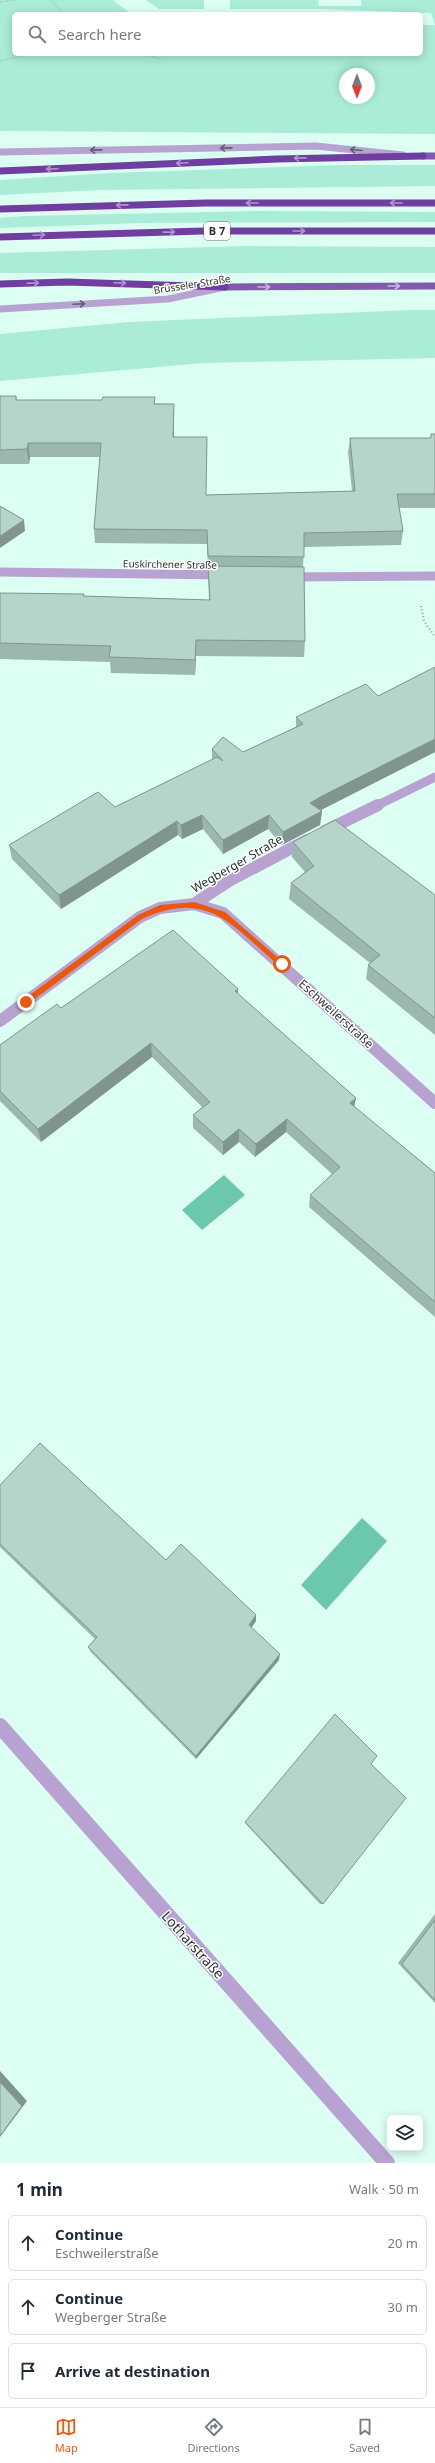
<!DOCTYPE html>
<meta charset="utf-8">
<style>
body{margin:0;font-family:"Noto Sans",sans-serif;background:#f6f6f7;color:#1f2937}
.controls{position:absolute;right:12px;bottom:12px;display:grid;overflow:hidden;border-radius:6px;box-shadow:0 2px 10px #0003}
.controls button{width:36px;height:36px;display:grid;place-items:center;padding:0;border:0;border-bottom:1px solid #e0e1e3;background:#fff;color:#1f2937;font:20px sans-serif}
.compass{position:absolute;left:339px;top:68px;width:36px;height:36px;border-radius:50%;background:#fff;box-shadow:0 2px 10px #0003;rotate:180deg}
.stop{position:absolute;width:12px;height:12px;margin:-9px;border:3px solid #ea580c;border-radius:50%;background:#fff}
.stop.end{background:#ea580c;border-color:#fff;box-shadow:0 1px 4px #0008}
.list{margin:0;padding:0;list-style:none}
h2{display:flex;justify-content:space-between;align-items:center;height:52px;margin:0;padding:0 16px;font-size:17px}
h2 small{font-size:13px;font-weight:400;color:#747a83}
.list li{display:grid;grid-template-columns:26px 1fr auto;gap:12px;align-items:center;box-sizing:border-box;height:56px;margin:0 8px 8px;padding:0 8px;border:1px solid #e0e1e3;border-radius:6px}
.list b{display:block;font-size:15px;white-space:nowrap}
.list p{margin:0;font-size:13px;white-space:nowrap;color:#747a83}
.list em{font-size:13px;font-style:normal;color:#747a83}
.icon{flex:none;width:22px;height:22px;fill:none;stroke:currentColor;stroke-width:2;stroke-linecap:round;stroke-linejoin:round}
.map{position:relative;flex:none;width:435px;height:2163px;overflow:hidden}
.search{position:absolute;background:#fff;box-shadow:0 2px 10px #0003;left:12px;right:12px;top:12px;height:44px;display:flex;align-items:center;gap:10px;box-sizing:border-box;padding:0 14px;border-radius:6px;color:#747a83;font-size:15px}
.sheet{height:244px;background:#fff}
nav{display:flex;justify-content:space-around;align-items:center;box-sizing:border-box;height:56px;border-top:1px solid #e0e1e3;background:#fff;font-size:11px;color:#747a83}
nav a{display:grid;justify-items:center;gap:2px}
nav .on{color:#ea580c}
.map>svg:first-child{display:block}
</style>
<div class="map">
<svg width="435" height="2163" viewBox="0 0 435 2163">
<rect width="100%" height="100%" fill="#ddfef3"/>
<g fill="#aaecd8" fill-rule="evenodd">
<path d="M 0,0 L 113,0 L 131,14 L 14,14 L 14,54 L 421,54 L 421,25 L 435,25 L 431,13 L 319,9 L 230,9 L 230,0 L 318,0 L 319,6 L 361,6 L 361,0 L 435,0 L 435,134 L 0,131 ZM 345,74 L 369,74 L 369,98 L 345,98 Z"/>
<polygon points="146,0 204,0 204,9 159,9"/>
<polygon points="339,165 435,165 435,186 101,190 0,195 0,180 110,173"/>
<polygon points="257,211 435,212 435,222 141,223 0,228 0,218 25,216"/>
<polygon points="247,246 435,247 435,273 0,273 0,253"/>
<polygon points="410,310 435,310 435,358 204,363 0,381 0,334 129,322"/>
</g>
<g fill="#6bc8ae">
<polygon points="224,1175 245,1195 202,1230 182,1210"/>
<polygon points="362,1518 387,1541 326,1610 301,1585"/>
</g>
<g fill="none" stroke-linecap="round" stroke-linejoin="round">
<g stroke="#879f97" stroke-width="1.5" stroke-dasharray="0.5 2" stroke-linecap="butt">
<polyline points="51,0 63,14"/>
<polyline points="0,2 16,0"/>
<polyline points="143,54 160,59"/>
<polyline points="0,61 29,54"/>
</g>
<polyline stroke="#879f97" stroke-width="2" stroke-dasharray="1 2.5" stroke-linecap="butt" points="421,606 424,621 435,637"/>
<g stroke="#b7a2d1" stroke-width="7">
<polyline points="0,152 316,146 403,155"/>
<polyline points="0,309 168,299 225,287"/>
</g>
<g stroke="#b7a2d1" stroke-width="9">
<polyline points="0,572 225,575"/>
<polyline points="289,577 435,576"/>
<polyline points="376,806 435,777"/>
</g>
<g stroke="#b7a2d1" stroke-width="12">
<polyline points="325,831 378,805"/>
<polyline points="194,904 223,913 435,1103"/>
<polyline points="0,1021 140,917 160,908 194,904 229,881 307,840"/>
</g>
<polyline stroke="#b7a2d1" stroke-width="16" points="0,1726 387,2163"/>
<g stroke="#8359ae" stroke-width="7">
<polyline points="423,156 435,156"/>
<polyline points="225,287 435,286"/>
</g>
<g stroke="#703da0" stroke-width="7">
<polyline points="0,171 277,159 423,156"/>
<polyline points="0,209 205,203 435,203"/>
<polyline points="0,237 203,231 435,231"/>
<polyline points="0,284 67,282 225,287"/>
</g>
</g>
<g fill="#9cb7af">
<polygon points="0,396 16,396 17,400 174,404 174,437 207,495 352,491 348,452 350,438 430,438 431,434 435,434 435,508 399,508 403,531 401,545 304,547 303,567 305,641 304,657 196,656 195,675 111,673 110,662 0,659 0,593 84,596 209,600 207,544 95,543 94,529 100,457 30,457 29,464 0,464"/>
<polygon points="435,667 435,752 321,810 320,810 322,811 320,825 282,845 268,829 223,854 203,829 182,839 178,835 61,909 12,859 9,845 115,807 212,760 212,749 243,752 296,727 296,717 378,696"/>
<polygon points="293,842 435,895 435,1035 366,979 368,965 370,963 289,899 291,883 305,872 292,857"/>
<polygon points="238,994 356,1098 354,1107 435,1173 435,1317 309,1207 310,1195 332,1174 286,1132 255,1157 239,1142 223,1155 193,1128 193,1115 202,1107 152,1057 41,1142 0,1101 0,1045 61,1008"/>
<polygon points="0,1485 166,1560 256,1615 256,1621 251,1627 279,1660 196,1759 91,1652 88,1647 95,1639 0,1547"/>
<polygon points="245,1822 323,1904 320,1904 245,1823"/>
<polygon points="435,1914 435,2003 398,1963"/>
</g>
<g fill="#7f958e">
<polygon points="174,404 174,451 173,437"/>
<polygon points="28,443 30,457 29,464 27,449"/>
<polygon points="24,520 25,531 0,548 0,536"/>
<polygon points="196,640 196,656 195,675 195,660"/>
<polygon points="435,739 435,752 321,810 309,817 310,803 322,796"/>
<polygon points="322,811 320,825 282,845 283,832"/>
<polygon points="202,815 203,829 182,839 181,825"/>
<polygon points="269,815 268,829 223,854 223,840"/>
<polygon points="177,821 178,835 61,909 59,895"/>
<polygon points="238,989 237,1003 235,991"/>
<polygon points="151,1043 152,1057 41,1142 38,1129"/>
<polygon points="356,1098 353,1111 350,1103"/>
<polygon points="287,1119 286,1132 255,1157 256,1144"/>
<polygon points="239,1129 239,1142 223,1155 223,1142"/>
<polygon points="256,1615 256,1621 249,1631 249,1625"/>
<polygon points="280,1654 279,1660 196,1759 196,1756"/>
<polygon points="0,2071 27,2101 0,2137"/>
</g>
<g fill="#b5d5cb" stroke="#7f958e">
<polygon points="0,396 16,396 16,400 102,400 103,397 155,397 154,404 174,404 173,437 207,437 206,495 355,491 350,438 431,438 431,434 435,434 435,494 397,494 403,531 304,533 304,557 208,556 207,530 94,529 101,443 28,443 27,449 0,450"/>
<polygon points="0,506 24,520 0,536"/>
<polygon points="208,566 304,567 305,641 196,640 195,660 109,657 111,646 0,643 0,593 84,594 83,596 210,600"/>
<polygon points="435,667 435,739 322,796 310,803 322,811 283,832 269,815 223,840 202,815 181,825 177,821 59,895 9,845 98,792 115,807 217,757 223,761 212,749 223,737 243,752 303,724 296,717 366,684 378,696"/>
<polygon points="335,820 435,895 435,1018 368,965 380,955 291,883 314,866 293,842"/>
<polygon points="173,930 238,989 235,991 356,1098 350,1103 435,1173 435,1302 310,1195 340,1167 287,1119 256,1144 239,1129 223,1142 193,1115 210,1102 151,1043 38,1129 0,1091 0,1045 57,1004 61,1008"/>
<polygon points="40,1443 166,1560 181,1544 256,1615 249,1625 280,1654 196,1756 88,1647 97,1637 0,1544 0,1485"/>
<polygon points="335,1714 377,1756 371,1764 406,1798 323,1904 245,1822"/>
<polygon points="435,1920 435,2000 402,1964"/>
<polygon points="0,2082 22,2106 0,2136"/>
</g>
<defs><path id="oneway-shaft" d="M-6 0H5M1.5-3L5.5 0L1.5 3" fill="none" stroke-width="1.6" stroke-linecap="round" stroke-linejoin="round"/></defs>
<g stroke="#615f70">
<use href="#oneway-shaft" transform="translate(226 148) rotate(179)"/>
<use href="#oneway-shaft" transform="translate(96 150) rotate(179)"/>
<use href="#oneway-shaft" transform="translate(356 150) rotate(-175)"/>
<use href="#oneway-shaft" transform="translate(79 304) rotate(-3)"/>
</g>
<g stroke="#b094cb">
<use href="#oneway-shaft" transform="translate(300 158) rotate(179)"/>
<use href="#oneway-shaft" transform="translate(182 163) rotate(177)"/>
<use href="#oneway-shaft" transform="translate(52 169) rotate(178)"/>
<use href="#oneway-shaft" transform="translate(252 203) rotate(-180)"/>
<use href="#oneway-shaft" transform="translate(396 203) rotate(-180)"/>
<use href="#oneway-shaft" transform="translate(122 205) rotate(179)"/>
<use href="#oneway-shaft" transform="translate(299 231)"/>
<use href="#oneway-shaft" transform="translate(169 232) rotate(-1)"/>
<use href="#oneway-shaft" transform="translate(39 235) rotate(-3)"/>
<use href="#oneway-shaft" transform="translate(33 283) rotate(-2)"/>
<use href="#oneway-shaft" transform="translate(120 283) rotate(2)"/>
</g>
<g stroke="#c7b4db">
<use href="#oneway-shaft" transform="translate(394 286)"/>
<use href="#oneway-shaft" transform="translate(264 287)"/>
</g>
<path fill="#ea580c" d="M 194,902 L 225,912 L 284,963 L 284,966 L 279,966 C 233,926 208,888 142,919 L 28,1004 L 23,1004 L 23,1000 L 138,915 L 160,905 Z"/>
<g text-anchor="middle" stroke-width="3" stroke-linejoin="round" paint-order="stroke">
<g font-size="10" fill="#27332f" stroke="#fff">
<text transform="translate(192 284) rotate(-9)" y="4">Brüsseler Straße</text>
<text transform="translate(170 564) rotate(1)" y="4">Euskirchener Straße</text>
</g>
<rect fill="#fff" stroke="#68706d" stroke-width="1" x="204" y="222" width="26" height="18" rx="3"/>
<g font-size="11" font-weight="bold" fill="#27332f">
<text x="217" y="235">B 7</text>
</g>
<g font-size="12" fill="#27332f" stroke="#fff">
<text transform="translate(237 864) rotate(-30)" y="4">Wegberger Straße</text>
<text transform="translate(336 1014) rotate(42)" y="4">Eschweilerstraße</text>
</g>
<g font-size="14" fill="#27332f" stroke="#fff">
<text transform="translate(193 1945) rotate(48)" y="5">Lotharstraße</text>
</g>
</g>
</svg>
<div class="controls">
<button><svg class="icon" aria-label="layers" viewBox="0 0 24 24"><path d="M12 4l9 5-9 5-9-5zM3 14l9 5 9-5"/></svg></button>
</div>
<svg class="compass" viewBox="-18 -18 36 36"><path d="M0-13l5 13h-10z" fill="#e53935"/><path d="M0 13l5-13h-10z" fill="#747a83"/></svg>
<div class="stop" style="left:282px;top:964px"></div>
<div class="stop end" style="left:26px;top:1002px"></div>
<div class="search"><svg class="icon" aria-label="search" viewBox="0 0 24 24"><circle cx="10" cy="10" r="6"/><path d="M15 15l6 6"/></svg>Search here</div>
</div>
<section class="sheet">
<h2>1 min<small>Walk · 50 m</small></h2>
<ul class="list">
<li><svg class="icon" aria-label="ahead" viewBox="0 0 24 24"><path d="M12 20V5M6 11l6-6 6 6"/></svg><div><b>Continue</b><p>Eschweilerstraße</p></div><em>20 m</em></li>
<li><svg class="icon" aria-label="ahead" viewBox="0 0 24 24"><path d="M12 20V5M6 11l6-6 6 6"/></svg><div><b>Continue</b><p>Wegberger Straße</p></div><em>30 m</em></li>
<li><svg class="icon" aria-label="arrive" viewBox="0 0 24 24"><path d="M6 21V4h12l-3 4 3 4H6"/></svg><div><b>Arrive at destination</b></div></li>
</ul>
</section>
<nav>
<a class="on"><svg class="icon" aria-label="map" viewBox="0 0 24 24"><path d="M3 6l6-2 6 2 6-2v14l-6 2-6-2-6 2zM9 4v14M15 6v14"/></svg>Map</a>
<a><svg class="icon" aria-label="directions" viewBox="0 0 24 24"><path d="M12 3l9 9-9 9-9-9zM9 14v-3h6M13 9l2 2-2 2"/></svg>Directions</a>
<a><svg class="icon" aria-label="saved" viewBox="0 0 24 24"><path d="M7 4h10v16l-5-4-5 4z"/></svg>Saved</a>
</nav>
